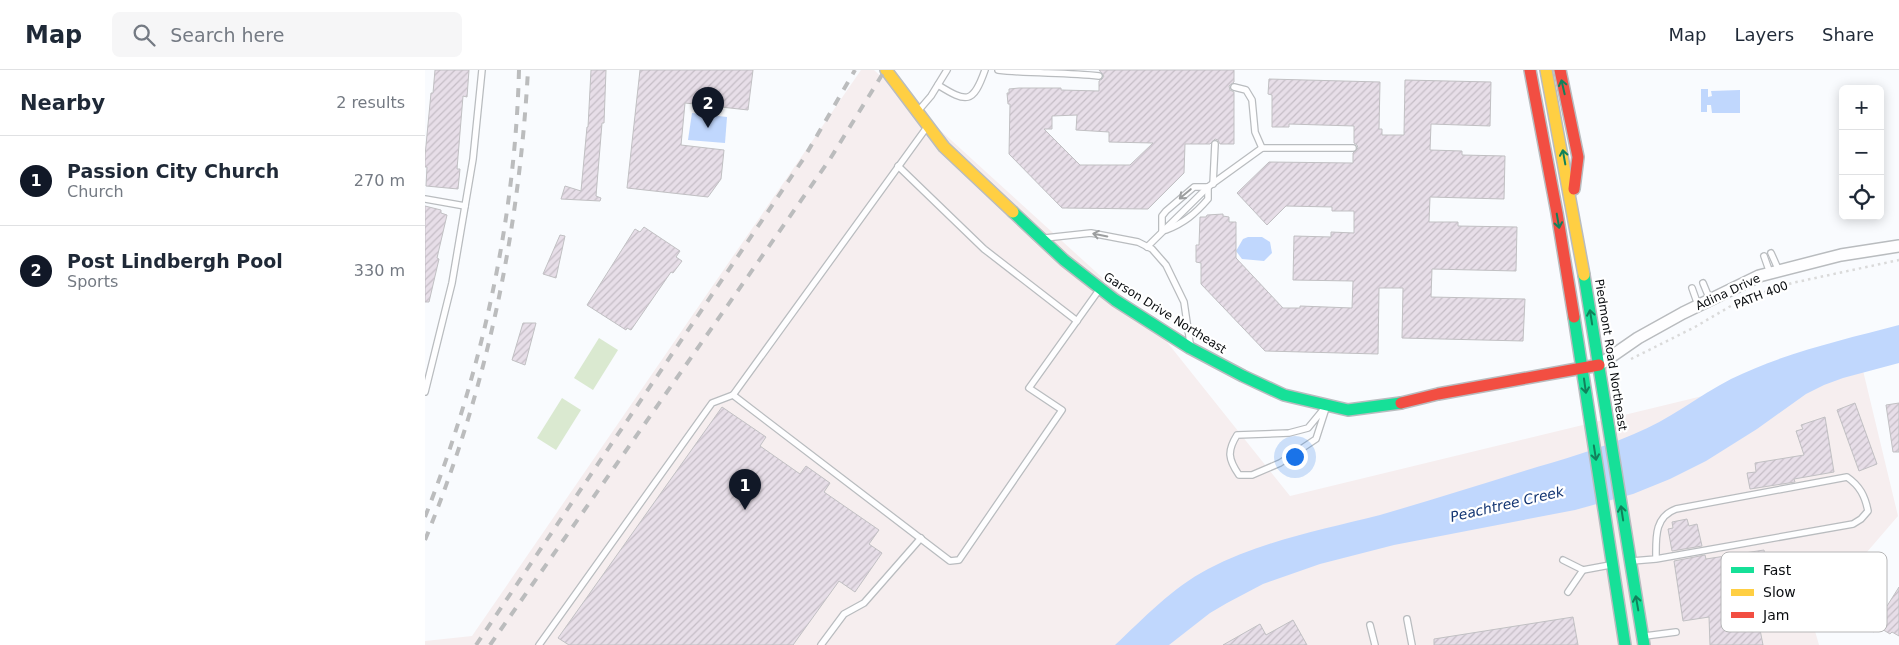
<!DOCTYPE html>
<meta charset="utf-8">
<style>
body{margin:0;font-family:"DejaVu Sans",sans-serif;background:#f6f6f7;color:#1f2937}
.controls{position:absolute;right:15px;top:15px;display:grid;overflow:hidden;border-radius:8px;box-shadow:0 2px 12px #0003}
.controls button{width:45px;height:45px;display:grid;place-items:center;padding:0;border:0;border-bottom:1px solid #e0e1e3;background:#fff;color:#1f2937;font:25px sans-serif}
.you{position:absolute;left:869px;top:386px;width:18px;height:18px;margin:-12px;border:4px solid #fff;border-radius:50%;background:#1a73e8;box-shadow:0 0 0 8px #1a73e833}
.badge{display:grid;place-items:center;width:32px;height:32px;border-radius:50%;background:#111827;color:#fff;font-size:16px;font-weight:700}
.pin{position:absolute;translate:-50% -41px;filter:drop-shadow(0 1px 2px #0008)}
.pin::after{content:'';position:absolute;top:26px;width:18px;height:15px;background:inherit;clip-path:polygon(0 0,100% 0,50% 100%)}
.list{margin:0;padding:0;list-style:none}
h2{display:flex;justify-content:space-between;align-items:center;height:65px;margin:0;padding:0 20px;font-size:21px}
h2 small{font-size:16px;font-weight:400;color:#747a83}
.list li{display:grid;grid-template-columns:32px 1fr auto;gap:15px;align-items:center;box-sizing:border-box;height:90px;padding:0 20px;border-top:1px solid #e0e1e3}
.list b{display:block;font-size:19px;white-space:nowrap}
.list p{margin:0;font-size:16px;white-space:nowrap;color:#747a83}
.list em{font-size:16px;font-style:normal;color:#747a83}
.icon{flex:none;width:28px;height:28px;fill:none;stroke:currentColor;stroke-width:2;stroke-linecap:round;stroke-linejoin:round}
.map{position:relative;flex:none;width:1474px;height:575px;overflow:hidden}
header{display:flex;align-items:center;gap:30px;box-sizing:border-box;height:70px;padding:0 25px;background:#fff;border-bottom:1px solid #e0e1e3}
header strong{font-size:24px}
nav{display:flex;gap:28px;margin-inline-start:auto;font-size:18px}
.search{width:350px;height:45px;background:#f6f6f7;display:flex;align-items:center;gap:12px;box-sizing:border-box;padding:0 18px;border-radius:8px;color:#747a83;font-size:19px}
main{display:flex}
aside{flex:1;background:#fff}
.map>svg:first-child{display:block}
</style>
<header>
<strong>Map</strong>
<div class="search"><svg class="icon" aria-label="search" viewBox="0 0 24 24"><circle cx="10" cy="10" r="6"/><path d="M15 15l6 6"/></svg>Search here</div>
<nav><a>Map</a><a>Layers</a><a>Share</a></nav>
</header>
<main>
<aside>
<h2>Nearby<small>2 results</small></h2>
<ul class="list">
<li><span class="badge">1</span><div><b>Passion City Church</b><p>Church</p></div><em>270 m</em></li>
<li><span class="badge">2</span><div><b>Post Lindbergh Pool</b><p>Sports</p></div><em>330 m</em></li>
</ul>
</aside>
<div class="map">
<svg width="1474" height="575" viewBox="0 0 1474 575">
<defs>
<pattern id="building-hatch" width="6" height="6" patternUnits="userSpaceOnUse" patternTransform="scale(1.25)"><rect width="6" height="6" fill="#e7dee8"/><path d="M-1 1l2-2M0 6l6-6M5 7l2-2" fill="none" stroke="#c5bdc6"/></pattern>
</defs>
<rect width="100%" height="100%" fill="#f9fbfe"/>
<polygon fill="#f6eeef" points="436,0 449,0 726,252 865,426 1435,288 1473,446 1386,547 1394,575 0,575 0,571 47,566"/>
<g fill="#dae9d0">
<polygon points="174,268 193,280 168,320 149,308"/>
<polygon points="137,328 156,340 131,380 112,368"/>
</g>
<g fill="#c0d7fd">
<polygon points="1276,19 1283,19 1283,27 1287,26 1286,21 1315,20 1315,43 1287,43 1286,35 1282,35 1282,42 1276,42"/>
<polygon points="267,43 302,47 300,73 263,70"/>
<polygon points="823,167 837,167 845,172 847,183 839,191 817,189 811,181 818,169"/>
<path d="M 1474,255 L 1474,293 L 1418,308 L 1399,315 L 1381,324 L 1332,359 L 1281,391 L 1245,409 L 1208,424 L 1150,440 L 969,475 L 895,494 L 838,514 L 802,533 L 785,543 L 744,575 L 690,575 C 719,548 747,518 783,499 C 837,471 896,460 955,445 C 1003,431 1051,416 1099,401 C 1136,390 1174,379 1209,364 C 1244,350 1273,326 1306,309 C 1359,283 1417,270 1474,255 Z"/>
</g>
<g fill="url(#building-hatch)" stroke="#c1c0c3" fill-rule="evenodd">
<polygon points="10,0 44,0 42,27 38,26 32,99 35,99 33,119 1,116 2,97 0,97 0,86 6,23 8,23"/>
<polygon points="166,0 181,0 179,53 177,53 171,126 176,128 175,131 136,129 140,116 156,121 162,57 163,57"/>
<polygon points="215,0 328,0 323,40 260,33 256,75 299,80 296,109 283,127 202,118"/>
<path d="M 674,0 L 809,0 L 809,12 L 804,16 L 805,20 L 809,22 L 809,74 L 795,74 L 793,70 L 790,69 L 785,74 L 760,74 L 759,103 L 723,139 L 637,138 L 584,84 L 585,34 L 583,34 L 582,23 L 584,23 L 584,19 L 594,18 L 636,18 L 636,20 L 674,21 L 674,11 L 677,9 L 679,6 ZM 652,45 L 651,60 L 684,62 L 684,72 L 728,73 L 705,95 L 655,95 L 619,59 L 627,59 L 627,46 Z"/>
<polygon points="844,9 955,12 954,59 957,59 957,65 979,65 980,10 1066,12 1065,56 1006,54 1005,80 1037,81 1037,85 1080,86 1079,129 1005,127 1004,152 1033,152 1033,156 1092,157 1091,201 1007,199 1006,227 1100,229 1098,271 977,268 978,218 954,218 953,284 840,281 776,214 776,193 771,192 771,175 774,175 775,147 781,147 782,145 798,144 798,146 804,147 804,152 811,152 811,188 858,238 875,238 875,236 927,238 928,211 868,210 869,166 906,167 906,162 929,163 929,141 907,141 907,137 861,136 842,155 812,123 844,92 928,93 928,83 933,78 932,75 929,73 929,56 864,54 864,57 847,57 847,25 843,24"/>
<polygon points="0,136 16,140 16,143 22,145 12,188 14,189 4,232 0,232"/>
<polygon points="219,157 255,181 251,187 257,191 248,203 246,202 206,260 202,258 201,260 162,235 210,159 215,162"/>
<polygon points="135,165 140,166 131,208 118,204"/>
<polygon points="98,253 111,253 100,295 87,290"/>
<polygon points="1430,333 1452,394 1434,401 1412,340"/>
<polygon points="1474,333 1474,382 1468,382 1461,335"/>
<polygon points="297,337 341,367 335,376 375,404 381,396 405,413 399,422 454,460 444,474 457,483 430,522 414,511 368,575 144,575 133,568"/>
<polygon points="1400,347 1409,402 1369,409 1370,412 1325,419 1322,403 1331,402 1330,393 1379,385 1371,361 1378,359 1376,355"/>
<polygon points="1262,449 1264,456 1272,454 1277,476 1247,481 1243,459 1248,458 1247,452"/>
<polygon points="1339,480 1348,536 1331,539 1338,575 1285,575 1284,547 1258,551 1249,491 1280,485 1281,489"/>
<polygon points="1474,517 1474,566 1467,562 1465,564 1452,556 1449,562 1417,543 1431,520 1462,536"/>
<polygon points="1148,547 1153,575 1009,575 1009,569"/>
<polygon points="868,550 882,575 798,575 835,554 841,565"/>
</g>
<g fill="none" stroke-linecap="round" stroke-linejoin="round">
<g stroke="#b9bcbf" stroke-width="8">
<g id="lane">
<path d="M 573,0 C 606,4 640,2 674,6"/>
<path d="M 513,15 C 542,33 548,34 560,0"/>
<polyline points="809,17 821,20 827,30 830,62 837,78"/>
<polyline points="494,40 506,26 522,0"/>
<polyline points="473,96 559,179 652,251"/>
<polyline points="788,114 790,74"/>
<polyline points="0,129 40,136"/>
<path d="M 741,160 C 759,153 770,144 783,129 L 783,117"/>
<polyline points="737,161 737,146 741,141 769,117 783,117"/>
<polyline points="620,168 666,163 713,172 727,179 741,195 759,232 765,273"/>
<polyline points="722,177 783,117 837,78 928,78"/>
<polyline points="1346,183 1354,201"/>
<polyline points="1339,186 1345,203"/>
<polyline points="1278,213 1285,230"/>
<polyline points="1267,218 1273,235"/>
<polyline points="0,322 27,213 48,89 57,0"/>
<polyline points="308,325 525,491 534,490 637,340 604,318 674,220"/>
<path d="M 902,335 L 891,369 L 855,393 L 827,405 L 814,405 C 803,389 802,381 812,365 L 864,363 L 883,358 Z"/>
<polyline points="1138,490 1158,500 1185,495"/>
<path d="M 1207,491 L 1231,489 L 1428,454 L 1436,449 L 1443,441 C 1440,426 1435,416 1422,407 L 1251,439 C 1229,447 1231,468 1231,489"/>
<polyline points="1143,522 1158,500"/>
<polyline points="982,549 987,575"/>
<polyline points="945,555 950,575"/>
<polyline points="1220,566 1251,562"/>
<polyline points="114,575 287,333 308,325 502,57"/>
<polyline points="396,575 419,544 439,533 496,468"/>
</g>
</g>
<g stroke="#b9bcbf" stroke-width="14">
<polyline id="street" points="1174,295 1213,268 1258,243 1334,206 1416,185 1474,176"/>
</g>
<g stroke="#b9bcbf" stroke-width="14">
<g id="fast">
<polyline points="588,142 639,190 690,230 765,278 818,306 859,325 923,340 976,333"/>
<polyline points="1159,205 1219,575"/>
<polyline points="1149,247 1200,575"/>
</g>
</g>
<g stroke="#b9bcbf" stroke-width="14">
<g id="slow">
<polyline points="461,0 519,77 588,142"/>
<polyline points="1121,0 1159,205"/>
</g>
</g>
<g stroke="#b9bcbf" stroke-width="14">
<g id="jam">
<polyline points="1105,0 1132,143 1149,247"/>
<polyline points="1135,0 1153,87 1149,119"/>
<polyline points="976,333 1013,324 1174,295"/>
</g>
</g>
<polyline stroke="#dadada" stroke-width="2.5" stroke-dasharray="2.5 4" stroke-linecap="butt" points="1206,289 1270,257 1316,230 1367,213 1474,190"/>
<use href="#lane" stroke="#fefeff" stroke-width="5.5"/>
<use href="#street" stroke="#fefeff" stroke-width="11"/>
<use href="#fast" stroke="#16e098" stroke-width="11"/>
<use href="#slow" stroke="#ffcf43" stroke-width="11"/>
<use href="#jam" stroke="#f24e42" stroke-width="11"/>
<g stroke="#bbbcbd" stroke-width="4" stroke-dasharray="9 9" stroke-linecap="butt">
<path d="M 0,447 C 56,304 90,153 94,0"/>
<path d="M 0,470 C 62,319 94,163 103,0"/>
<polyline points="51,575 379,88 430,0"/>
<polyline points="65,575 405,89 460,0"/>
</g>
</g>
<defs><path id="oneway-shaft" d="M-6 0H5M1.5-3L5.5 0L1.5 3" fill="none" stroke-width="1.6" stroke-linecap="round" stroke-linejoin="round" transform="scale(1.25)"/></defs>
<g stroke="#11815b">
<use href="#oneway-shaft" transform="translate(1138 17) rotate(-103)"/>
<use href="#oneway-shaft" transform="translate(1139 87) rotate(-100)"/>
<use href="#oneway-shaft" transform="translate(1133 151) rotate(80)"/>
<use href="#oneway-shaft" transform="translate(1166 247) rotate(-99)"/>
<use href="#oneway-shaft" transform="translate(1160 316) rotate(82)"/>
<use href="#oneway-shaft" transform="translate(1170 383) rotate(81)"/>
<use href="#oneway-shaft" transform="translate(1197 443) rotate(-99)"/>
<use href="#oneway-shaft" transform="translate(1212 533) rotate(-100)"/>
</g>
<g stroke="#9c9e9f">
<use href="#oneway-shaft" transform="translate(760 124) rotate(140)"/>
<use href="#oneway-shaft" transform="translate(675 165) rotate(-169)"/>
</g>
<g text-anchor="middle" stroke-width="4.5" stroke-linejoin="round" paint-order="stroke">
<g font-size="12" fill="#0a0d10" stroke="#fff">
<text transform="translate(1303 222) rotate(-25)" y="4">Adina Drive</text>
<text transform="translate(1336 225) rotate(-21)" y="4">PATH 400</text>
<text transform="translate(740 243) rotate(32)" y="4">Garson Drive Northeast</text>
<text transform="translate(1186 285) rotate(81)" y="4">Piedmont Road Northeast</text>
</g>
<g font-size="14" font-style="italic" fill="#143673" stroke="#fff">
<text transform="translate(1082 434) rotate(-13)" y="5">Peachtree Creek</text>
</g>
</g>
<rect x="1296" y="482" width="166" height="80" rx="8" fill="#fff" stroke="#b6b6b7" stroke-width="1"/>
<rect x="1306" y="497" width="23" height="6" fill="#16e098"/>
<rect x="1306" y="519" width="23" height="7" fill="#ffcf43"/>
<rect x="1306" y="542" width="23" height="6" fill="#f24e42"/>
<g font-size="14" fill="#0a0d10">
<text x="1338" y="505">Fast</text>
<text x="1338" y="527">Slow</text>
<text x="1338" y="550">Jam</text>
</g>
</svg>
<div class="controls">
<button>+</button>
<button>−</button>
<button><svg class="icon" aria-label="locate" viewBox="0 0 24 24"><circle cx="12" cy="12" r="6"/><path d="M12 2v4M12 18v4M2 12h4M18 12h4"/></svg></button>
</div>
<div class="you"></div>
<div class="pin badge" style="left:320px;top:440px">1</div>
<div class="pin badge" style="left:283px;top:58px">2</div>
</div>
</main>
